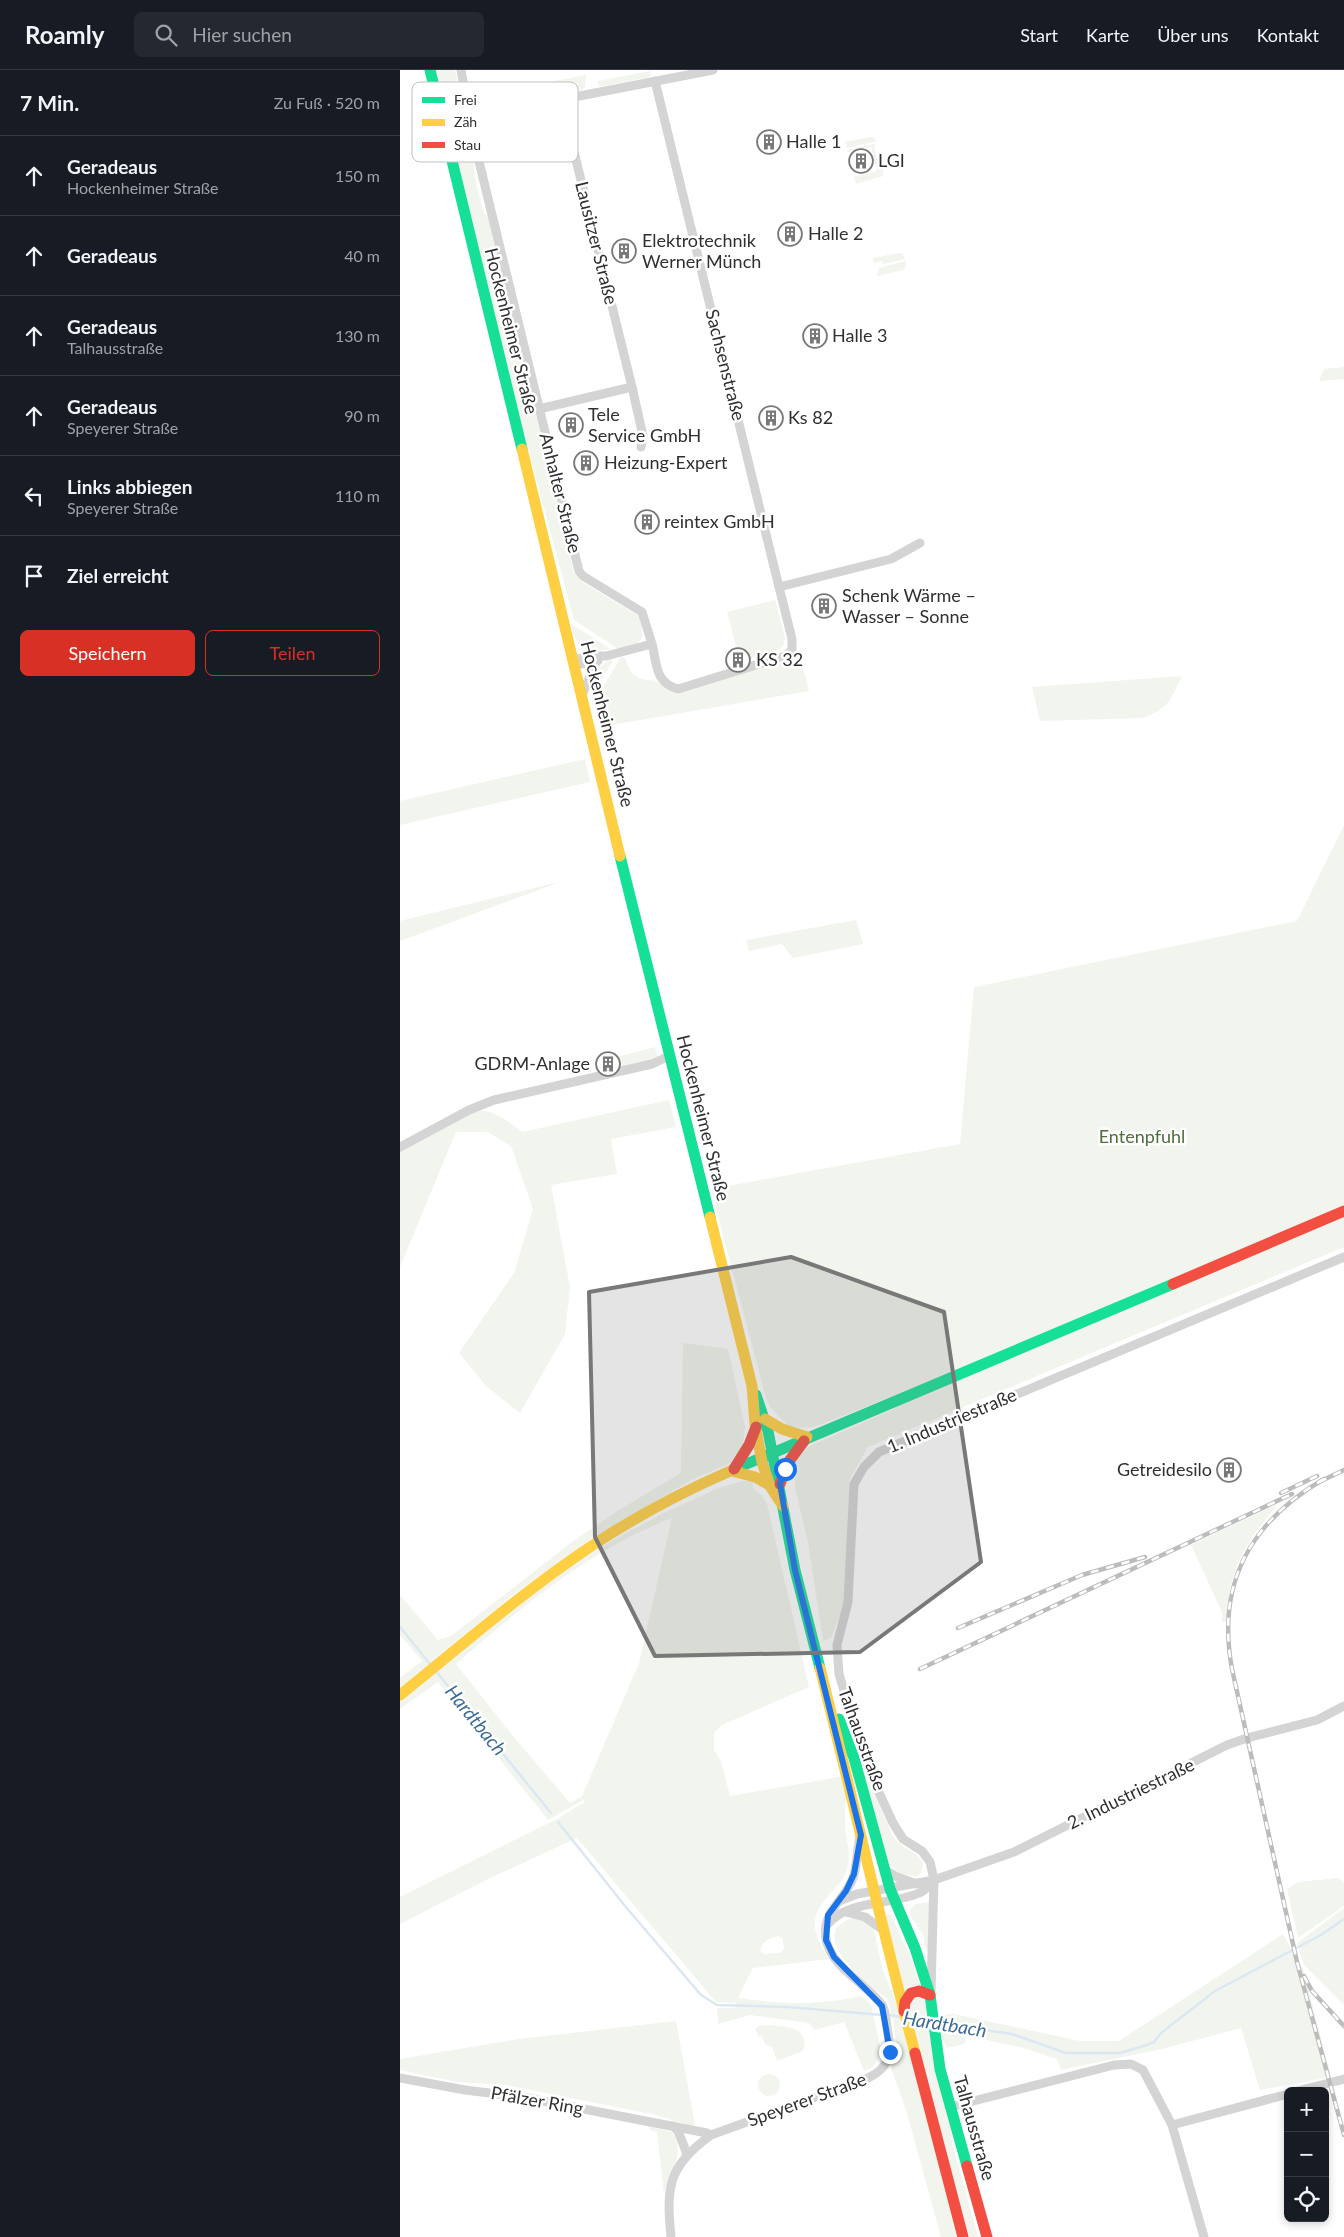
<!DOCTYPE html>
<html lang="de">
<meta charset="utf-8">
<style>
body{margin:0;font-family:Lato,sans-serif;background:#242831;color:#f1f3f6}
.controls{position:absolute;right:15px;bottom:15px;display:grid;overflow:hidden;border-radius:8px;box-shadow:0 2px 8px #0003}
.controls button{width:45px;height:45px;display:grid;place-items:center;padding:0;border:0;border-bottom:1px solid #363941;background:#171b24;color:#f1f3f6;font:25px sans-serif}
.stop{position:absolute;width:15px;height:15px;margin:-11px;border:4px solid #1a73e8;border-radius:50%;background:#fff}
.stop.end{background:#1a73e8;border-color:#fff;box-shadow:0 1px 5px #0008}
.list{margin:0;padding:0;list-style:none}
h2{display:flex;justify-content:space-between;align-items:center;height:65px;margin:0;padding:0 20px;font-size:21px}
h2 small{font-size:16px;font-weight:400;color:#9ea1a6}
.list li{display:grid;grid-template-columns:32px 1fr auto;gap:15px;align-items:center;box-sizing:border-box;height:80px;padding:0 20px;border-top:1px solid #363941}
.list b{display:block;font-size:19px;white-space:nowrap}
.list p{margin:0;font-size:16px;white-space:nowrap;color:#9ea1a6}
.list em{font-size:16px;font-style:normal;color:#9ea1a6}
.actions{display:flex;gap:10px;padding:15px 20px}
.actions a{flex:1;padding:11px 0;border:1px solid #d93025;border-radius:8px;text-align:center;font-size:18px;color:#d93025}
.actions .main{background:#d93025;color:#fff}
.icon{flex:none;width:28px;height:28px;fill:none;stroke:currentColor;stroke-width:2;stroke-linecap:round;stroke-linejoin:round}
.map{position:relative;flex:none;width:944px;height:2167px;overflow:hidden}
header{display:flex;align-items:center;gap:30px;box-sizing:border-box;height:70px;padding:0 25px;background:#171b24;border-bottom:1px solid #363941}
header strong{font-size:24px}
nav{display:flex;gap:28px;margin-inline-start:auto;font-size:18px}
.search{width:350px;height:45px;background:#242831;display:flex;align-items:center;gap:12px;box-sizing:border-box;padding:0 18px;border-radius:8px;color:#9ea1a6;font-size:19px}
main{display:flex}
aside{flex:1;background:#171b24}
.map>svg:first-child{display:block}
</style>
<header>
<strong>Roamly</strong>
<div class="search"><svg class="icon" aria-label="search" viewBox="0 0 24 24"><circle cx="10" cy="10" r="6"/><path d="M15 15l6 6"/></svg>Hier suchen</div>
<nav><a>Start</a><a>Karte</a><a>Über uns</a><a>Kontakt</a></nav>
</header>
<main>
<aside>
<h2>7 Min.<small>Zu Fuß · 520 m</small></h2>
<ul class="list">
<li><svg class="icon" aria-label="ahead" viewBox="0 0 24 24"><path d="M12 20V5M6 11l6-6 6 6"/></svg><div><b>Geradeaus</b><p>Hockenheimer Straße</p></div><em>150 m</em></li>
<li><svg class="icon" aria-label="ahead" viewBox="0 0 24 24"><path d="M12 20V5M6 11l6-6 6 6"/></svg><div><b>Geradeaus</b></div><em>40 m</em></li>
<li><svg class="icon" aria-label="ahead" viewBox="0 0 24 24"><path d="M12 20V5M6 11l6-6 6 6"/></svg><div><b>Geradeaus</b><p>Talhausstraße</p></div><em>130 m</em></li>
<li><svg class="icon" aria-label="ahead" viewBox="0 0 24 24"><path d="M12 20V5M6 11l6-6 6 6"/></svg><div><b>Geradeaus</b><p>Speyerer Straße</p></div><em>90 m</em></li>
<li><svg class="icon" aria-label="left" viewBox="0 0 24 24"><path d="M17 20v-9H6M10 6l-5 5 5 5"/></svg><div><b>Links abbiegen</b><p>Speyerer Straße</p></div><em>110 m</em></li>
<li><svg class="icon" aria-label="arrive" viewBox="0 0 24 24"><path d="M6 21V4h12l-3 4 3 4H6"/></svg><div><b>Ziel erreicht</b></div></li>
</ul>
<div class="actions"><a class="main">Speichern</a><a>Teilen</a></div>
</aside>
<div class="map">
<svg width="944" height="2167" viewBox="0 0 944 2167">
<rect width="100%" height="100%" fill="#fff"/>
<g fill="#f1f5ed" fill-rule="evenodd">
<polygon points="35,0 55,0 74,92 75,109 83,141 89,150 174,503 184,513 237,545 240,549 243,566 238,573 218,579 174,550 119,345"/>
<polygon points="250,1 251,7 203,16 199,16 198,11"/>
<polygon points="186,5 185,17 181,21 87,39 77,37 74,30 75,26"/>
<polygon points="470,67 473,67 477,71 447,78 445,72"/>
<polygon points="477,73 474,76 478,95 483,94 483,106 456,114 454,107 477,101 471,77 448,82 447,80"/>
<polygon points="499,183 503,184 505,189 483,194 482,191 474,193 473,188"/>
<polygon points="505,191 506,196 503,200 477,206 479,198"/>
<polygon points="944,297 944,309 919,311 924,299"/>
<polygon points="375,530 385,567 383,576 376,581 340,591 327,542"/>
<path d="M 171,554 L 211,579 C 185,583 177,582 171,554 Z"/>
<path d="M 400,586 L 409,621 L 200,657 L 196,629 L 221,587 L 225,588 C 229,599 232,608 246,610 C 249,610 254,610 257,612 C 265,618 267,622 278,622 Z"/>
<path d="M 211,589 L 212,592 L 191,628 C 191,610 195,598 211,589 Z"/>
<path d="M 782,606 C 771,629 768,640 742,648 L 640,651 L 632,617 Z"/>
<polygon points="185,689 190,712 0,755 0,731"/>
<polygon points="944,755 944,1177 468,1377 449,1410 450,1434 445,1532 431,1568 423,1571 408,1472 395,1418 395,1410 399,1397 392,1393 408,1377 496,1338 491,1327 414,1357 390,1358 371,1338 366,1328 311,1119 560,1074 574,917 897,851"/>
<polygon points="163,811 0,871 0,851"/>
<polygon points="456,850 463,874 393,888 382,874 349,881 346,870"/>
<polygon points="255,977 258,990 200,1003 198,992"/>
<path d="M 269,1030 L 276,1057 L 211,1069 L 217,1104 L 151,1115 L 170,1217 L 165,1264 L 120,1343 L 86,1316 L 59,1283 L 114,1203 L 133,1139 L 111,1076 L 88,1062 L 56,1062 L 0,1197 L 0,1081 C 17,1072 68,1039 85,1041 C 96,1042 114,1055 122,1062 Z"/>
<polygon points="283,1273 328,1279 345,1357 343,1372 346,1376 334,1391 326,1395 293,1409 191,1469 110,1527 0,1618 0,1608 22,1591 0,1565 0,1525 38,1570 51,1566 172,1472 219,1440 281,1403"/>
<path d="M 342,1411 L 353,1411 L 353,1418 L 362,1426 L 367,1434 L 409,1617 L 322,1655 L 314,1663 L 314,1680 L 321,1691 L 330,1726 L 445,1706 C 448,1722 444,1736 445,1752 C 445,1770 453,1783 446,1802 C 443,1812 434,1818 428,1826 C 407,1849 414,1866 429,1889 L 353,1898 L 338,1928 C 382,1934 417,1936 461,1926 L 471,1934 L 480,1976 L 479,1987 L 473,1997 L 464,2001 L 444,1952 L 415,1960 L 409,1953 L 350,1945 L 318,1954 L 317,1938 L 335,1938 L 337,1931 L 335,1933 L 316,1932 L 177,1768 L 88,1809 L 0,1854 L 0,1827 L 155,1750 L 185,1732 L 183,1730 L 148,1750 L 38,1612 L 0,1639 L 0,1630 L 165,1499 L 215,1469 L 264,1443 L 316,1419 ZM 272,1448 L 239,1593 L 182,1726 L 170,1733 L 113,1666 L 56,1594 C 120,1538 192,1478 272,1448 ZM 378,1866 L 383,1869 L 384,1879 L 380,1883 L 365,1884 L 360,1881 C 362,1871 368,1869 378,1866 Z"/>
<polygon points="878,1434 854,1464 839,1490 831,1514 826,1552 822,1552 822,1542 791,1475"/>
<path d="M 448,1666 L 493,1766 C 501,1779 516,1780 523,1793 L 521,1803 L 517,1806 L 501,1805 L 488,1793 Z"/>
<polygon points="938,1808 944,1812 944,1836 898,1868 887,1819 898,1812"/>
<polygon points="530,1832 528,1882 528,1883 524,1874 524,1867 508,1842 515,1834"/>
<polygon points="944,1838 944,1935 904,1895 897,1873"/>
<polygon points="491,1844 518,1905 519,1915 508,1917 505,1920 487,1851 486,1845"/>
<path d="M 453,1848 L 459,1848 L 474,1859 L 482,1898 L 496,1933 L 558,2167 L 541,2167 L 507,2043 L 491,1998 L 493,1990 L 497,1985 L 494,1954 L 487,1928 C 467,1917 403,1862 453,1848 Z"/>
<polygon points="883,1864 903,1898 931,2007 860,2020 841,1958 762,1979 661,2000 657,1989 620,1977 589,1971 579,1964 567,1965 564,1974 547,1978 542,1967 540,1945 554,1944 680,1971 719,1971"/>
<polygon points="519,1923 525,1930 527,1942 525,1943 525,1948 513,1946 510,1939 511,1926"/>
<polygon points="276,1951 295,2055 288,2055 256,2045 106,2015 57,2012 0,2000 0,1989 119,1969"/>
<polygon points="514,1952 526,1953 526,1956 529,1957 553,2064 551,2068 578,2167 570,2167 557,2127 514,1961 515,1959"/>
<path d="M 363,1955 C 380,1956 412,1955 403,1981 L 377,1991 L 372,1977 L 365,1974 L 362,1966 L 359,1967 L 355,1958 Z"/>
<circle cx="369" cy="2015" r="11"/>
<path d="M 248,2056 L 272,2062 C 287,2083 269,2103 264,2124 L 257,2062 L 250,2060 Z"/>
</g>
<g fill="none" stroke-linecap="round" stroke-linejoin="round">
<g stroke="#dbe7f2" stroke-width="2.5">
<polyline points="0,1557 30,1594"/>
<polyline points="35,1600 151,1743"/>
<polyline points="158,1752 225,1836 301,1925 317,1935 388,1937 482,1945"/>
<polyline points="488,1945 502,1947"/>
<polyline points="510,1948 529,1951"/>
<polyline points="537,1953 612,1964 666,1983 720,1983 747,1975 754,1972 761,1963 815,1921 921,1865 944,1849"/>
</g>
<g stroke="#d4d4d4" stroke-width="9">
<polyline points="61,0 74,71 179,501 183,506 242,542 252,574 206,586 191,586 174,590"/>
<polyline points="71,47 313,0"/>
<polyline points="232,317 243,366 241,377"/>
<polyline points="139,339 232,317 161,29"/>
<polyline points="379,517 491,489 520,473"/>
<path d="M 252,574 C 257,594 255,613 278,619 L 385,586 L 392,580 L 392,569 L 379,517 L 255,11"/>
<polyline points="175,595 198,591"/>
<polyline points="182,625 196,592"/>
<polyline points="0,1077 69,1040 94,1030 252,994 269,986"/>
<polyline points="484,1799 497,1807 517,1814"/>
<polyline points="439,1831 457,1824 534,1810 614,1782 827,1675 847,1668 917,1650 944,1636"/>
<polyline points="446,1842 465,1847 483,1860"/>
<path d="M 427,1855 C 448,1829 490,1836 519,1823 C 525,1821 529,1815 534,1811"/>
<polyline points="531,1921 534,1810 530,1792 522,1781 503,1769 493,1753 475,1714 457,1665 439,1604 437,1575 448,1532 454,1414 464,1397 479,1382 944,1187"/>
<polyline points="0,2008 65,2020 122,2027 307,2063 311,2065"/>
<polyline points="898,2021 944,2009"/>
<polyline points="550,2037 714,1995 731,1994 743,2000 772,2055 804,2167"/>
<polyline points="772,2055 888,2024"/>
<polyline points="273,2056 278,2061 287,2084"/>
<path d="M 271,2167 C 266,2116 268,2097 311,2065 L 468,2008 C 493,1996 491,1981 487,1957 C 486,1950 486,1941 482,1935 C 466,1913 431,1898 426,1869 C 421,1841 447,1829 454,1805 C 457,1793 457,1780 460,1767"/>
</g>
<g stroke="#16e098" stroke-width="11">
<polyline points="30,0 122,379"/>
<polyline points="220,786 310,1147"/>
<polyline points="356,1325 368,1361 395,1500 420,1598"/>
<polyline points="337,1398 773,1214"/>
<polyline points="439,1649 454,1688 490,1819 515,1878 530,1925 540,1999 567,2096"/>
</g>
<g stroke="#ffcf43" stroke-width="11">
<polyline points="122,379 220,786"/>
<polyline points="310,1147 352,1316 355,1354 362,1392 370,1416 383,1436"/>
<polyline points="365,1349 382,1359 407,1367"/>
<polyline points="332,1401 355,1407 371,1416"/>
<path d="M 420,1598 C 452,1726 481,1855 515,1983"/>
<path d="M 0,1625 C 62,1575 123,1522 190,1477 C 236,1446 286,1420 337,1398"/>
</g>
<g stroke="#f24e42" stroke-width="11">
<polyline points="773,1214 944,1141"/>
<polyline points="334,1399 349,1375 356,1357"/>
<polyline points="380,1414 387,1394 404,1371"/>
<polyline points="504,1941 505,1932 511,1923 519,1921 530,1925"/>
<polyline points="515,1983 563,2167"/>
<polyline points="567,2096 587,2167"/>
</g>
<g stroke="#bcbcbc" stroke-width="4.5">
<g id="rail">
<path d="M 924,1409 C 850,1452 816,1513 832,1599 L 897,1892 L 944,2065"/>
<polyline points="919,1412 944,1400"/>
<polyline points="881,1423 917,1406"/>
<polyline points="558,1558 682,1505 745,1487"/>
<polyline points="520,1599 892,1424"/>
<polyline points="904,1906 912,1921 944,1956"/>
</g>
</g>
<use href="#rail" stroke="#fff" stroke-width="2.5" stroke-dasharray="8" stroke-linecap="butt"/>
</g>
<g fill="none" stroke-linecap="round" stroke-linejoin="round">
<polyline stroke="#1a73e8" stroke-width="6" points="385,1399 380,1414 395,1500 461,1765 454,1804 446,1821 428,1845 426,1870 434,1887 482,1936 490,1982"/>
</g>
<path fill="#787878" fill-opacity="0.2" stroke="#787878" stroke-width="4" stroke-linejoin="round" d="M 391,1187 L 544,1242 L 581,1492 L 460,1582 L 255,1586 L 195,1467 L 189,1222 Z"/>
<defs>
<g id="building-ring" transform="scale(1.25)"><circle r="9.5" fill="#fff" stroke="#787878" stroke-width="1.5"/><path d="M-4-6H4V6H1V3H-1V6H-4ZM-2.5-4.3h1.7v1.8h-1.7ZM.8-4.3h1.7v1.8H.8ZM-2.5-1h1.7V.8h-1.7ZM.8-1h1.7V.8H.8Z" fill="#787878"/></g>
</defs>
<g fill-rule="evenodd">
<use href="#building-ring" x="369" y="72"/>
<use href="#building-ring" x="461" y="91"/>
<use href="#building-ring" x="390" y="164"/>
<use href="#building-ring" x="224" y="181"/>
<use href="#building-ring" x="415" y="266"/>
<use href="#building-ring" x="371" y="348"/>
<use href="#building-ring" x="171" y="355"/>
<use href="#building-ring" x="186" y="393"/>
<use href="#building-ring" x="247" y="452"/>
<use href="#building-ring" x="424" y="536"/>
<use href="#building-ring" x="338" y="590"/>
<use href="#building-ring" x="208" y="994"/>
<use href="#building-ring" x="829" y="1400"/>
</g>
<g text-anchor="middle" stroke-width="5" stroke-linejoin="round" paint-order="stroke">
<g font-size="18" fill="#303030" stroke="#fff" text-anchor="start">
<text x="386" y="78">Halle 1</text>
<text x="478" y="97">LGI</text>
<text x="408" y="170">Halle 2</text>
<text x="242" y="177">Elektrotechnik<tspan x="242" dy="21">Werner Münch</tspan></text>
<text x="432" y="272">Halle 3</text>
<text x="188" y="351">Tele<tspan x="188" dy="21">Service GmbH</tspan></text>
<text x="388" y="354">Ks 82</text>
<text x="204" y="399">Heizung-Expert</text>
<text x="264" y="458">reintex GmbH</text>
<text x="442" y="532">Schenk Wärme –<tspan x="442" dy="21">Wasser – Sonne</tspan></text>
<text x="356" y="596">KS 32</text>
<text x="190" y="1000" text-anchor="end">GDRM-Anlage</text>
<text x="812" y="1406" text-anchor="end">Getreidesilo</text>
</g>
<g font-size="18" fill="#303030" stroke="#fff">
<text transform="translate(196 173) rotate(76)" y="6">Lausitzer Straße</text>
<text transform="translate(111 261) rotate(76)" y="6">Hockenheimer Straße</text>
<text transform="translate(325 295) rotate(76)" y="6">Sachsenstraße</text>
<text transform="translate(160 423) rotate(76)" y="6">Anhalter Straße</text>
<text transform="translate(207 654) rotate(76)" y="6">Hockenheimer Straße</text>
<text transform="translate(303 1048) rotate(76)" y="6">Hockenheimer Straße</text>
<text transform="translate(552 1351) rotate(-23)" y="6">1. Industriestraße</text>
<text transform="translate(462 1669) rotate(70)" y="6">Talhausstraße</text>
<text transform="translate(731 1724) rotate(-26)" y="6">2. Industriestraße</text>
<text transform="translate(407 2030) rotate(-20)" y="6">Speyerer Straße</text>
<text transform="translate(137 2031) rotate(10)" y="6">Pfälzer Ring</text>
<text transform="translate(574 2058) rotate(74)" y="6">Talhausstraße</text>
</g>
<g font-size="18" fill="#4f6e3c" stroke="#fff">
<text x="742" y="1073">Entenpfuhl</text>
</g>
<g font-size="19" font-style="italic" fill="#3c6b95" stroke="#fff">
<text transform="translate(76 1650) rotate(51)" y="7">Hardtbach</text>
<text transform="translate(545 1954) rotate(9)" y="7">Hardtbach</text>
</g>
</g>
<rect x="12" y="12" width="166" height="80" rx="8" fill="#fff" stroke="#c1c1c1" stroke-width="1"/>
<rect x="22" y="27" width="23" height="6" fill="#16e098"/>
<rect x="22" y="49" width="23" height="7" fill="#ffcf43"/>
<rect x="22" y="72" width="23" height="6" fill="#f24e42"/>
<g font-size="14" fill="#303030">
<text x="54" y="35">Frei</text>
<text x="54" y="57">Zäh</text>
<text x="54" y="80">Stau</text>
</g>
</svg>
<div class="controls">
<button>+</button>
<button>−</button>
<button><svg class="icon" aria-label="locate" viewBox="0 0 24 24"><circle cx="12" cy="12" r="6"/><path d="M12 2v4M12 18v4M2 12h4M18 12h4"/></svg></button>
</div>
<div class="stop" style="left:385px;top:1399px"></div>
<div class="stop end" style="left:490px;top:1982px"></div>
</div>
</main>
